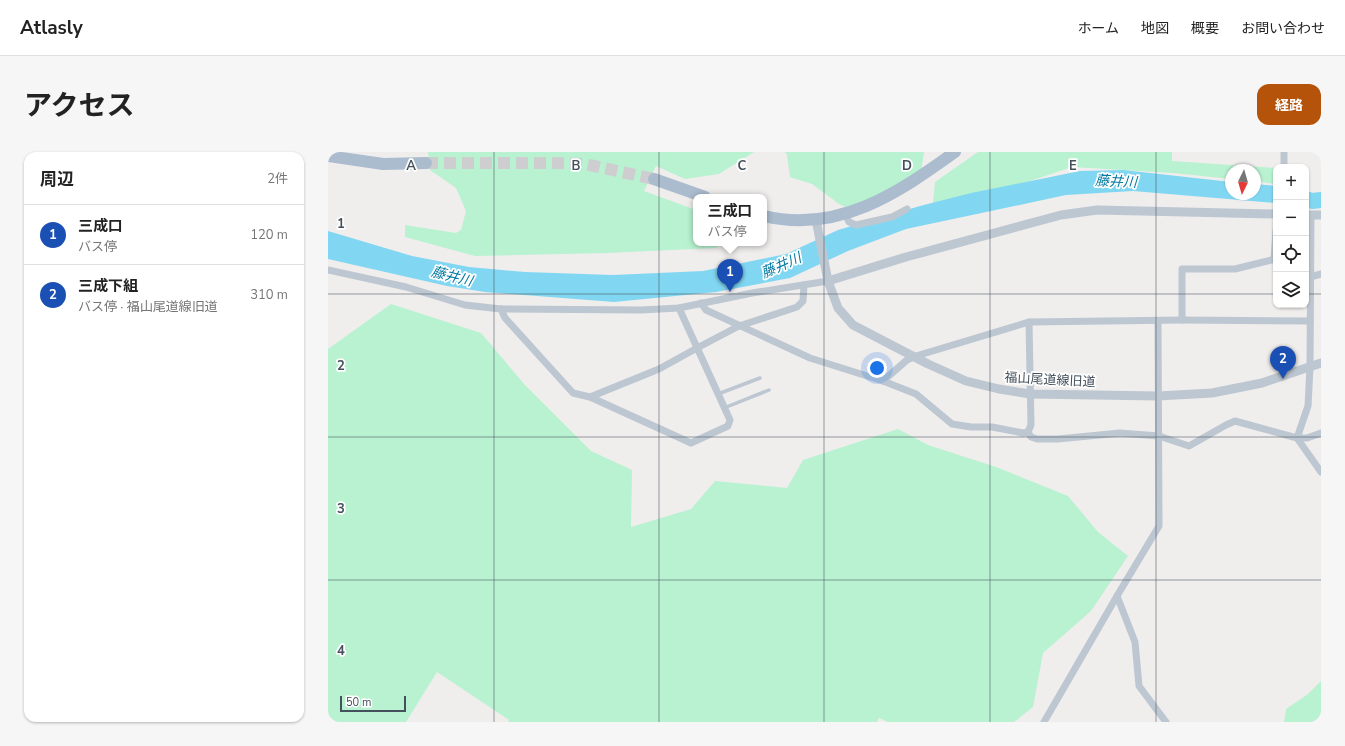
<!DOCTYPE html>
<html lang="ja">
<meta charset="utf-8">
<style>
body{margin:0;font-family:"Nunito Sans","Noto Sans JP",sans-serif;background:#f6f6f6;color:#222}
.controls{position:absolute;right:12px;top:12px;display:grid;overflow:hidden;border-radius:8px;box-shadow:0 1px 3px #0004}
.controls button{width:36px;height:36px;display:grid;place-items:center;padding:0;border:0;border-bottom:1px solid #e0e0e0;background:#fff;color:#222;font:20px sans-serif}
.compass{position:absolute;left:897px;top:12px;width:36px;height:36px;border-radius:50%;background:#fff;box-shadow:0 1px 3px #0004;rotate:185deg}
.scale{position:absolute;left:12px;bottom:10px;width:66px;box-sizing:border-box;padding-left:4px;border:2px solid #44505c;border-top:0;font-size:11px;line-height:14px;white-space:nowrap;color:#44505c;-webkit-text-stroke:3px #fff;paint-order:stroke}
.you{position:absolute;left:549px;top:216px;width:14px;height:14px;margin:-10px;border:3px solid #fff;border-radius:50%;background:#1a73e8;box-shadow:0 0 0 6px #1a73e833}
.badge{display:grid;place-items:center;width:26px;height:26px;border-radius:50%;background:#b45309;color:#fff;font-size:13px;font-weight:700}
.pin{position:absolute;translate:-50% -33px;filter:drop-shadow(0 1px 2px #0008)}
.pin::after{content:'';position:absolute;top:21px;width:14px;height:12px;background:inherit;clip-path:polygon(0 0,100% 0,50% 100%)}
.popup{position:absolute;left:365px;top:42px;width:74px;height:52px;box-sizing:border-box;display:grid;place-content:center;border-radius:8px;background:#fff;filter:drop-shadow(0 1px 3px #0005);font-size:13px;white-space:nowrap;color:#767676}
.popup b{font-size:15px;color:#222}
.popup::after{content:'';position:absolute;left:50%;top:100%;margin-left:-8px;border:8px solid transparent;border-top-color:#fff}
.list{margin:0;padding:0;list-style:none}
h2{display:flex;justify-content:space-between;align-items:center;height:52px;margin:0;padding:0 16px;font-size:17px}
h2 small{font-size:13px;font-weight:400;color:#767676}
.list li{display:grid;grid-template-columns:26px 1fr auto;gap:12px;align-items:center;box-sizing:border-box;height:60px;padding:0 16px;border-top:1px solid #e0e0e0}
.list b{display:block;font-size:15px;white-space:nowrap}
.list p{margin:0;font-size:13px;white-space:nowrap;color:#767676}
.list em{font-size:13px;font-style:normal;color:#767676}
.icon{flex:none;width:22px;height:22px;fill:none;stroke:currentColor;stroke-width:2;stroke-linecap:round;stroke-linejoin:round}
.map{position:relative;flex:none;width:993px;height:570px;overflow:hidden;border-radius:12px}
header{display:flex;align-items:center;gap:24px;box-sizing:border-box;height:56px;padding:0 20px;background:#fff;border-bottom:1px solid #e0e0e0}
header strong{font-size:19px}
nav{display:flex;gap:22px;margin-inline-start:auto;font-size:14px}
.intro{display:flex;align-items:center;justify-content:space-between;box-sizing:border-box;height:96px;padding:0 24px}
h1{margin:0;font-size:28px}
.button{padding:10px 18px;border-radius:12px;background:#b45309;color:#fff;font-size:14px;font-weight:700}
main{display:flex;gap:24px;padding:0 24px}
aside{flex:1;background:#fff;border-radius:12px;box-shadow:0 1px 3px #0004}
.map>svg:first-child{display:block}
</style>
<header>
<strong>Atlasly</strong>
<nav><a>ホーム</a><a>地図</a><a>概要</a><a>お問い合わせ</a></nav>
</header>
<div class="intro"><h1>アクセス</h1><a class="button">経路</a></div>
<main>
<aside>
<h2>周辺<small>2件</small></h2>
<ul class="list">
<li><span class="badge" style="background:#1a4fb4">1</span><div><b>三成口</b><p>バス停</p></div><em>120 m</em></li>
<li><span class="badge" style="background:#1a4fb4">2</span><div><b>三成下組</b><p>バス停 · 福山尾道線旧道</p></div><em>310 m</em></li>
</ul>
</aside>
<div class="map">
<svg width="993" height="570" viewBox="0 0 993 570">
<rect width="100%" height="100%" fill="#f0eded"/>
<g fill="#b8f2d0">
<polygon points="100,0 426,0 391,22 357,27 328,14 316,39 368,58 368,91 397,91 387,96 279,101 147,104 77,85 77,73 128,81 133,78 138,59 128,36 102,18"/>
<polygon points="457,0 596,0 593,20 532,62 511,52 484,32 462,25 459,3"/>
<polygon points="650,0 844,0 844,9 948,16 948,32 927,29 927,18 903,18 903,27 845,21 744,15 604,62 607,30"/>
<polygon points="63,152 153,181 197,233 263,299 304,318 303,375 363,357 387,329 459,336 475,308 570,277 600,293 668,315 740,344 770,380 800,404 763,459 715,501 705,555 686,570 560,570 551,566 549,570 180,570 181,568 109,520 78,570 0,570 0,197"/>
<polygon points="993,529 993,570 956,570 958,557 980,542"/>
</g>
<polygon fill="#81d7f2" points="795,18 903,30 903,42 927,42 927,32 948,34 948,51 805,39 738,43 578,77 520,99 462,126 388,140 286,150 157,140 119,134 0,107 0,79 84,104 141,115 197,120 285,123 375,119 458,102 510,78 592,54 643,41 752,19"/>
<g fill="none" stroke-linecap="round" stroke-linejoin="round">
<polyline stroke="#81d7f2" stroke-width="16" points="978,47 984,49 993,48"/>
<polyline stroke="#ceced0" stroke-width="12" stroke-dasharray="12 6" stroke-linecap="butt" points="98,11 225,11 257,12 326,27"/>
<g stroke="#bdc7d1" stroke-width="3.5">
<polyline points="390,242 432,226"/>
<polyline points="396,256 441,238"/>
</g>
<g stroke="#bdc7d1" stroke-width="7">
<polyline points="956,15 956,0"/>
<polyline points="517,62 521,70 528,73 564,65 579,57"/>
<polyline points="983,63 982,215 980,254 969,286 979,286 993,281"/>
<polyline points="946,107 948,78"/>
<polyline points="0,118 78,135 137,153 173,157 313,158 351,156 424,141 500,129"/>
<polyline points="982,125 993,122"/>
<polyline points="373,151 378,158 482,206 555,229 588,242 624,272 643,275 664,275 695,281 700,280 703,273 701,170"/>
<polyline points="173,157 177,166 245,241 262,245 363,291 400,274 402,268 351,156"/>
<polyline points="854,168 854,117 907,117 948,107"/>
<polyline points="555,229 579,208 588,204 701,170 854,168 982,169"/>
<polyline points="262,245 331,217 369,196 411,174 469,155 475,149 476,133"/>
<polyline points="700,280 703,285 709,287 730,287 792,281 831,284 861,294 898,273 907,269 969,286 993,320"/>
<polyline points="789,444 807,490 811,534 838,570"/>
<polyline points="716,570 789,444 831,374 830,169"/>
</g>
<g stroke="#bdc7d1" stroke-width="9">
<polyline points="978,63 993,63"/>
<polyline points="488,68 500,129 510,156 525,173 600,212 638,229 671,237 702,242 830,244 884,241 934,231 993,211"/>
<polyline points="500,129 578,105 733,63 769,58 948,62"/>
</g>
<g stroke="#abbccf" stroke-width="12">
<polyline points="0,4 55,12 98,11"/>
<polyline points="326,27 377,45"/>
<path d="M 436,64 C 510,82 570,41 627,0"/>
</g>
</g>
<path fill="none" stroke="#44505c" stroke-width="1" stroke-opacity="0.55" d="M 166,0 L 166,570M 331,0 L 331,570M 496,0 L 496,570M 662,0 L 662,570M 828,0 L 828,570M 0,142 L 948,142M 978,142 L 993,142M 0,285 L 993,285M 0,428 L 993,428"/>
<g text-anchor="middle" stroke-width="3.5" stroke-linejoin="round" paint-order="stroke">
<g font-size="13" fill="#44505c" stroke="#fff">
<text transform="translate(722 227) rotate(3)" y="5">福山尾道線旧道</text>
</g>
<g font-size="14" font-style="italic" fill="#047aa2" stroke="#fff">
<text transform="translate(788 29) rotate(3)" y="5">藤井川</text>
<text transform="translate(453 113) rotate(-24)" y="5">藤井川</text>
<text transform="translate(124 124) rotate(14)" y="5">藤井川</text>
</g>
</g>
<g font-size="13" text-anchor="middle" font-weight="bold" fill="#44505c" stroke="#fff" stroke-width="3.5" stroke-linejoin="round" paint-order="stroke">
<text x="83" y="18">A</text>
<text x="248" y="18">B</text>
<text x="414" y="18">C</text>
<text x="579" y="18">D</text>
<text x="745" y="18">E</text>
<text x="13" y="76">1</text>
<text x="13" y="218">2</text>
<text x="13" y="361">3</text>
<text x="13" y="503">4</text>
</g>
</svg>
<div class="controls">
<button>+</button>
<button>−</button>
<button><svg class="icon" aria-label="locate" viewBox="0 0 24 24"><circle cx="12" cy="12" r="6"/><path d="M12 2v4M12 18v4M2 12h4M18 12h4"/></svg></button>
<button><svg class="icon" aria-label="layers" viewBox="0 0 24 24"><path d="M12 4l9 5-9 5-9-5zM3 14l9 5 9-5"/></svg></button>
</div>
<svg class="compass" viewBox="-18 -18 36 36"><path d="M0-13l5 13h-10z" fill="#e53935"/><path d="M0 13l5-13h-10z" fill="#767676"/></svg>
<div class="scale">50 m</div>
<div class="you"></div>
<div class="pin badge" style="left:402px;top:140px;background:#1a4fb4">1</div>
<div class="popup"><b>三成口</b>バス停</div>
<div class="pin badge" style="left:955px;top:227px;background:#1a4fb4">2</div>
</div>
</main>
